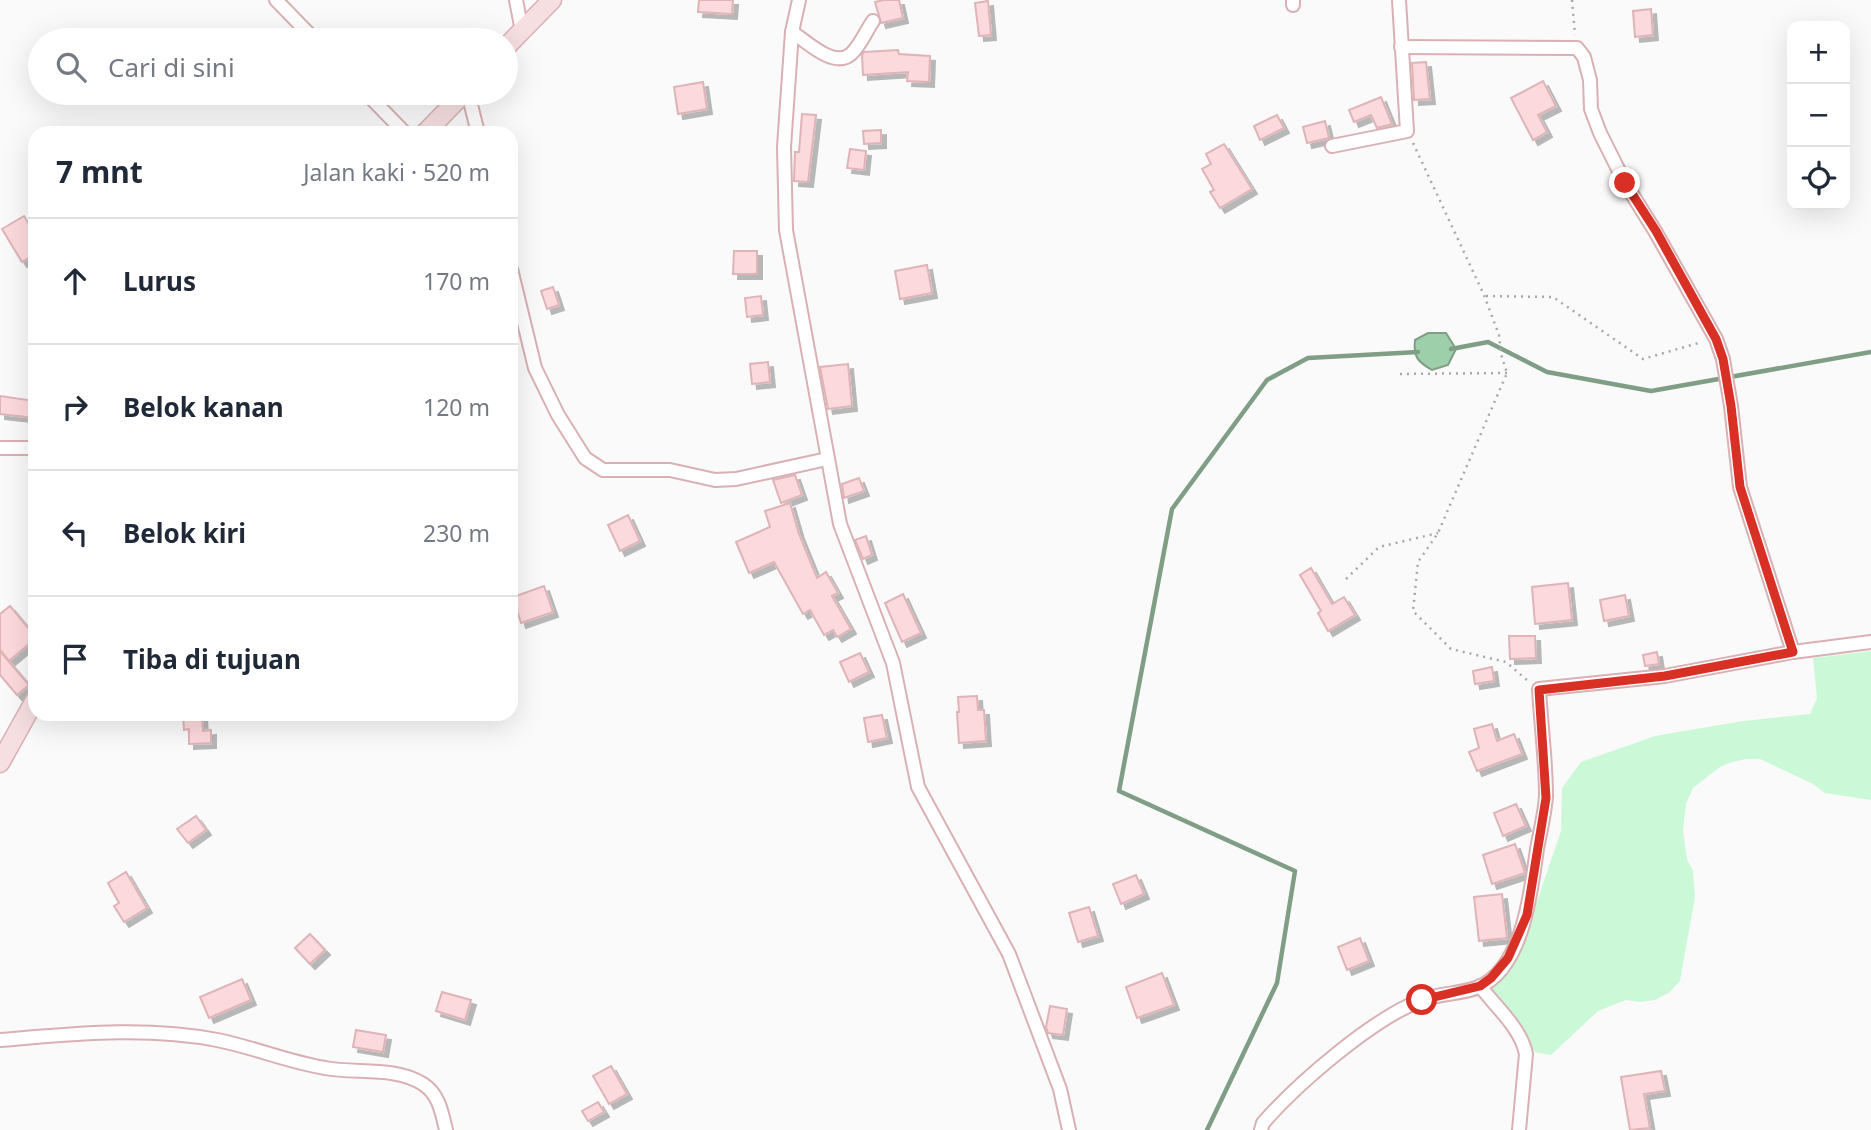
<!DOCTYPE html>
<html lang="id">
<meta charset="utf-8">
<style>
body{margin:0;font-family:"Noto Sans",sans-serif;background:#f6f6f7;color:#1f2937}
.controls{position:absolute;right:21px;top:21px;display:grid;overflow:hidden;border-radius:14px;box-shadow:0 7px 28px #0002}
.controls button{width:63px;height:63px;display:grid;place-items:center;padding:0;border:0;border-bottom:2px solid #e0e1e3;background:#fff;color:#1f2937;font:35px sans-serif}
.stop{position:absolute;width:21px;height:21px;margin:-16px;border:5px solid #d93025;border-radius:50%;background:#fff}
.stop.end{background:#d93025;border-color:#fff;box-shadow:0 2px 7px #0008}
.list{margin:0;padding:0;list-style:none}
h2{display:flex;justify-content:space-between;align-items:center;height:91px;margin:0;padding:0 28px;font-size:30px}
h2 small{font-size:23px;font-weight:400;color:#747a83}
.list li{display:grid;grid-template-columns:46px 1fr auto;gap:21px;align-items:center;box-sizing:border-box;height:126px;padding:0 28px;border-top:2px solid #e0e1e3}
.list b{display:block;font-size:26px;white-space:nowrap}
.list em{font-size:23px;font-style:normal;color:#747a83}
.icon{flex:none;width:38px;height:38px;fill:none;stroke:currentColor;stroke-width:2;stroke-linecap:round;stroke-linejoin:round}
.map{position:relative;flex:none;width:1871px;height:1130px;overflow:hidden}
.search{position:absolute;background:#fff;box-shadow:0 7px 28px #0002;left:28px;top:28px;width:490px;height:77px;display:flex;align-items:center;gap:18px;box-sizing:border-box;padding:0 24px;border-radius:38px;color:#747a83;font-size:26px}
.panel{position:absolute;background:#fff;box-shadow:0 7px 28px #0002;left:28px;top:126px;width:490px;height:595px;border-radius:21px}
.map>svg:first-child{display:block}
</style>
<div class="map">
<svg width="1871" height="1130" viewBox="0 0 1871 1130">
<defs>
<filter id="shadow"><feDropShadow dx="5" dy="5" stdDeviation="0" flood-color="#0004"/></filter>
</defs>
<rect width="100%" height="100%" fill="#fafafa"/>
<polygon fill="#cbf9d8" points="1871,651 1871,800 1825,793 1813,784 1760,759 1746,759 1732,762 1720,767 1693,788 1686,804 1683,831 1687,859 1693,871 1695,897 1680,981 1670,992 1655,1000 1640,1002 1626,1000 1598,1011 1551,1055 1535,1052 1491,988 1512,966 1520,951 1561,831 1562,788 1581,762 1655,736 1743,721 1810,714 1817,698 1813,658"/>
<path fill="#9dcfab" stroke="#809e85" stroke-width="2" d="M 1428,333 L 1446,333 L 1456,349 L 1448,365 L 1432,370 C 1418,362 1413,357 1415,340 Z"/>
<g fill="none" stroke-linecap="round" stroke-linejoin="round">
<g stroke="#809e85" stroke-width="4.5">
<polyline points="1451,349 1488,342 1547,372 1651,391 1871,352"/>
<polyline points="1207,1130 1277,983 1295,871 1119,791 1172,509 1267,380 1308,358 1418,352"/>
</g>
</g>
<g fill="#fcd9dc" stroke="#deb4b7" stroke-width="2" filter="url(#shadow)">
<polygon points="699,0 733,0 732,14 698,12"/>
<polygon points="884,0 899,0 903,18 881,23 875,2"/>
<polygon points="988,1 991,35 979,36 975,3"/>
<polygon points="1651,9 1653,35 1635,37 1633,11"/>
<polygon points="898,50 899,54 930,56 929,82 907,81 908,72 863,75 862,55 864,52"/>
<polygon points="1426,62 1430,99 1414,100 1412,63"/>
<polygon points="1543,81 1556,106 1538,115 1547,132 1533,140 1511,98"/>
<polygon points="703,82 707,109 678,114 674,87"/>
<polygon points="1381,97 1392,124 1377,128 1371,115 1354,122 1349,110"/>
<polygon points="802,114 816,115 808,182 794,181 795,152 799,152"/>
<polygon points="1277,115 1284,128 1260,140 1254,126"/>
<polygon points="1325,121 1329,138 1307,143 1303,127"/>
<polygon points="881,130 881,143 864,144 863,131"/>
<polygon points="1224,144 1252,189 1220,208 1210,192 1214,190 1202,169 1211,164 1206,154"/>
<polygon points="850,149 866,151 864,170 847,168"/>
<polygon points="24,216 35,234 35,254 22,262 2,229"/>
<polygon points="734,251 757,251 757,274 733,274"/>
<polygon points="927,265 932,293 900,299 895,271"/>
<polygon points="553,287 559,305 547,309 541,291"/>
<polygon points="761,296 763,315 747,317 745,298"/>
<polygon points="768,362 770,382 752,384 750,364"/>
<polygon points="848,364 852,406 828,409 820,367"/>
<polygon points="0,396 35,401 35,418 0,414"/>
<polygon points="795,475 802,495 781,503 773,480"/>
<polygon points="859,478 864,491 844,498 842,484"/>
<polygon points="790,503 799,534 817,578 826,572 838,593 832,596 851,629 837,637 833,630 824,635 810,610 803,614 774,562 749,573 736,542 770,527 765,511"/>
<polygon points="628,515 640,541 620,551 608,525"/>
<polygon points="866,536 872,555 863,559 855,540"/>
<polygon points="1311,568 1332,604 1344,597 1355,615 1328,631 1318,613 1321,611 1300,575"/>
<polygon points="1568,583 1572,620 1535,624 1532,587"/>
<polygon points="544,586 553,612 521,623 513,597"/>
<polygon points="903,594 921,633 902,642 885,603"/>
<polygon points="1625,595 1629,616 1604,621 1600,600"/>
<polygon points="10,606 35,636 35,639 9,661 0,650 0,614"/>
<polygon points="1509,636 1535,636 1536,658 1510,659"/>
<polygon points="0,651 29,685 17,695 0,675"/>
<polygon points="1657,652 1659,664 1645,666 1643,655"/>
<polygon points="860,653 869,672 849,682 840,662"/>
<polygon points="1492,667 1494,681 1475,684 1473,671"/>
<polygon points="977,696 978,710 984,710 986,741 959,743 957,712 959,712 958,697"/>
<polygon points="183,714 202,714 203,731 211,730 211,743 189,744 189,729 184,730"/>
<polygon points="882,715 887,738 868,742 864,718"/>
<polygon points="1492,724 1497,741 1514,734 1522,754 1477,771 1469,752 1479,748 1474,729"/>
<polygon points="1516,804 1526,826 1503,836 1494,813"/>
<polygon points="196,816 206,830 188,843 177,829"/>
<polygon points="1515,844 1525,873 1492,884 1483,855"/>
<polygon points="126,872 147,908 124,922 114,906 119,903 108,883"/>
<polygon points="1136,875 1144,894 1121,904 1113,884"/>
<polygon points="1502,894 1507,938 1479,941 1474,897"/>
<polygon points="1089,907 1098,936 1078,942 1069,913"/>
<polygon points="310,934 325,950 310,964 295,948"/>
<polygon points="1360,938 1369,961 1347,970 1338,947"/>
<polygon points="1162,973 1174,1005 1137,1018 1126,987"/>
<polygon points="242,979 251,1000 209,1018 200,997"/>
<polygon points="442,992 471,1000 465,1020 436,1011"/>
<polygon points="1050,1006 1067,1009 1063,1035 1048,1033 1046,1027"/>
<polygon points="356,1030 386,1035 383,1052 353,1047"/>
<polygon points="611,1066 627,1094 609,1104 593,1076"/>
<polygon points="1661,1071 1665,1091 1644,1094 1650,1128 1630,1130 1621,1077"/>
<polygon points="598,1102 604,1112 588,1121 582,1111"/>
</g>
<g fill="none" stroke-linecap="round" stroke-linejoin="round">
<g stroke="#d9b0b3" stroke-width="16">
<g id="street">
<polyline points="276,0 315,40"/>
<polyline points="516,0 522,31"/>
<polyline points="799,0 792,32 784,147 786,230 840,524 893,663 918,787 1009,954 1060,1089 1069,1130"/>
<polyline points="1293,5 1293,0"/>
<path d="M 792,32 C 806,41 834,69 851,54 C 860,46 866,31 873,21"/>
<polyline points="1401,47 1577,48 1584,57 1590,80 1591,109 1600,133 1625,183 1655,231 1716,339 1723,359 1731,406 1740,487 1793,652"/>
<polyline points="366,93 405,133"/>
<polyline points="468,93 478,133"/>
<polyline points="1332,146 1407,131 1399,0"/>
<polyline points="511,269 535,368 558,415 585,458 603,470 670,470 715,480 736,479 827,459"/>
<polyline points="0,448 35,448"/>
<path d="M 1480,986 C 1495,1006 1521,1028 1526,1054 L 1519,1130"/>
<path d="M 0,1040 C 73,1034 145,1026 217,1040 C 253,1047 288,1062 325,1068 C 356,1074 395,1066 423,1084 C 439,1094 442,1113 446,1130"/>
<path d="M 1261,1130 L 1263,1123 C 1297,1084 1373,1018 1422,1000 C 1440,993 1462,994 1479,987 C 1524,967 1531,890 1537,849 C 1540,832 1545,813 1546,796 C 1546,761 1541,725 1539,689 L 1665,676 L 1793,652 L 1871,642"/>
</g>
</g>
<g stroke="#d9b0b3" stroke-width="21">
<g id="secondary">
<polyline points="506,47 552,0"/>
<polyline points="425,133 464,93"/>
<polyline points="0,763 35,700"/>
</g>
</g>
<g stroke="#aca6a6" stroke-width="2.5" stroke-dasharray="2 5" stroke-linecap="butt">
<polyline points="1572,0 1575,35"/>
<polyline points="1413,143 1484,295 1499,335 1501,354 1507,373 1438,533 1418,562 1413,611 1451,649 1506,662 1528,681"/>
<polyline points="1486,296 1553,297 1643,359 1702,342"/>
<polyline points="1400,374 1507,373"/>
<polyline points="1346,579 1379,547 1438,533"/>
</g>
<use href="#street" stroke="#fff" stroke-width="12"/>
<use href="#secondary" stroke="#f6dfe1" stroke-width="18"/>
</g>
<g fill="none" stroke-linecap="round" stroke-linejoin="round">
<polyline stroke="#d93025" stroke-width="9" points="1422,1000 1480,986 1491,978 1508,958 1527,915 1546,798 1539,690 1665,676 1793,652 1740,487 1731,406 1723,359 1716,339 1656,231 1625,183"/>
</g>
</svg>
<div class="controls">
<button>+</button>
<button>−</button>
<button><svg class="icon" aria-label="locate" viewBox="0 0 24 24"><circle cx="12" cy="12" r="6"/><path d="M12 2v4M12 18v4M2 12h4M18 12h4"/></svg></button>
</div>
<div class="stop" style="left:1422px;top:1000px"></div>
<div class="stop end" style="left:1625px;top:183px"></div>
<div class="search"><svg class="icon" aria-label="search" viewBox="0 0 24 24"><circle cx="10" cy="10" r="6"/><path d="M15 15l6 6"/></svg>Cari di sini</div>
<section class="panel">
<h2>7 mnt<small>Jalan kaki · 520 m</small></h2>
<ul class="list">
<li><svg class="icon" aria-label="ahead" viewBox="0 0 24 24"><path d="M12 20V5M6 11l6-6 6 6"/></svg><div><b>Lurus</b></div><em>170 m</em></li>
<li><svg class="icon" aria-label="right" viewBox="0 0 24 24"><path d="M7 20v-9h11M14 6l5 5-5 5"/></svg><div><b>Belok kanan</b></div><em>120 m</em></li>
<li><svg class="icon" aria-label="left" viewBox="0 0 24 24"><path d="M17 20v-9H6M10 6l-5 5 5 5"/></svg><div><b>Belok kiri</b></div><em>230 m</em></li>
<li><svg class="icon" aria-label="arrive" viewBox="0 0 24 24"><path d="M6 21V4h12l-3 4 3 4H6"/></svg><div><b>Tiba di tujuan</b></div></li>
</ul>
</section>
</div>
